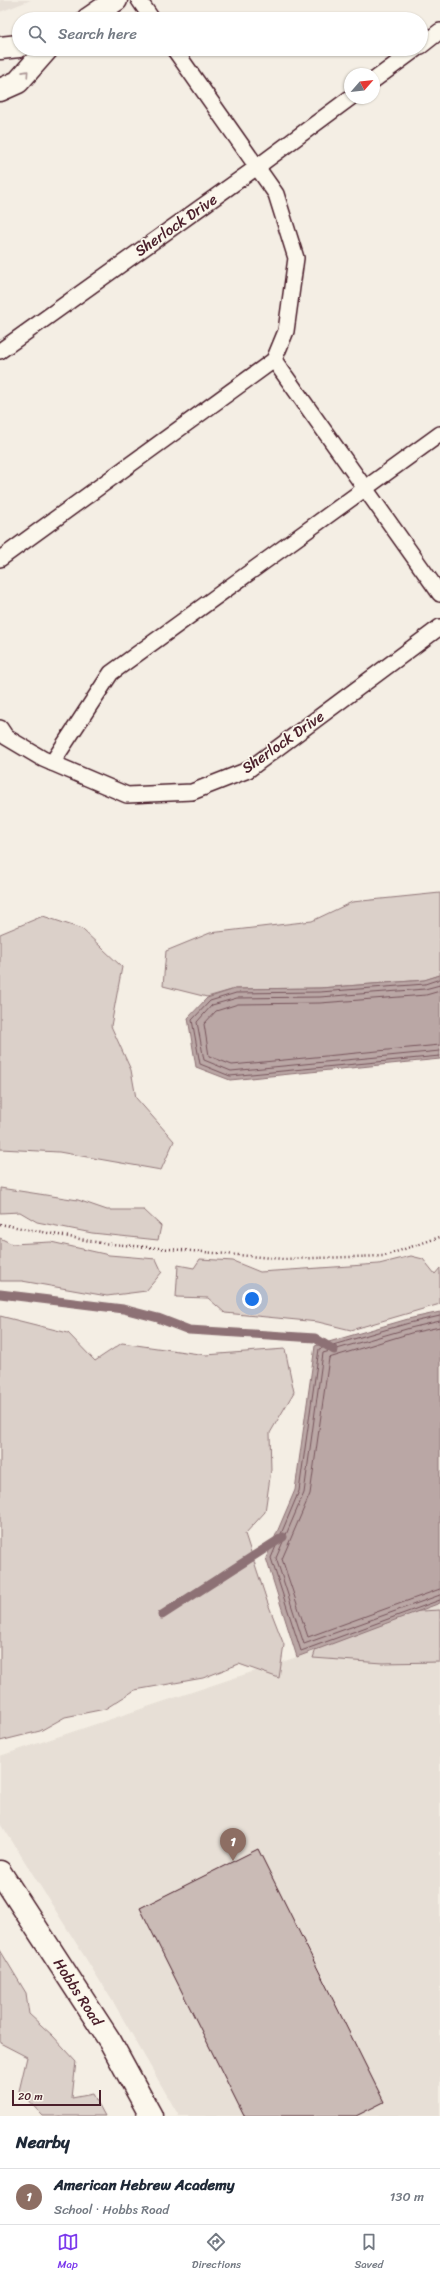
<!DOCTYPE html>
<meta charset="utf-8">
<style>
body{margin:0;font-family:Sriracha,sans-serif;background:#f2f2f3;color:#1f2937}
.compass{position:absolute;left:344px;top:68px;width:36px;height:36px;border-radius:50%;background:#fff;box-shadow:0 1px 3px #0004;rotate:62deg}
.scale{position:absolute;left:12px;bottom:10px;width:89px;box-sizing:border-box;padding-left:4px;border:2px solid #4a1f2b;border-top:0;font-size:11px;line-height:14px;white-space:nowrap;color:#4a1f2b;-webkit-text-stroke:3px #fbf7ec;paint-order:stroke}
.you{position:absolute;left:252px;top:1299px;width:14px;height:14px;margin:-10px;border:3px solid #fff;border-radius:50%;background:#1a73e8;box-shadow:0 0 0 6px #1a73e833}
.badge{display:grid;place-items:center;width:26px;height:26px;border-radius:50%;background:#7c3aed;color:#fff;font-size:13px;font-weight:700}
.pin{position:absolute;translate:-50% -33px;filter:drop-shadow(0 1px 2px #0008)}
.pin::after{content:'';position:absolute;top:21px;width:14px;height:12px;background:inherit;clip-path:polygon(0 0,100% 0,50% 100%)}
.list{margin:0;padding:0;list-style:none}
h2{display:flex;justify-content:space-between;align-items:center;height:52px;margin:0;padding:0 16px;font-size:17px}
h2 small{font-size:13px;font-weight:400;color:#747a83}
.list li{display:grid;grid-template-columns:26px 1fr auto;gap:12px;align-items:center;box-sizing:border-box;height:56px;padding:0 16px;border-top:1px solid #e0e1e3}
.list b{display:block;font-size:15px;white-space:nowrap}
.list p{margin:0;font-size:13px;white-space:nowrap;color:#747a83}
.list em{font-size:13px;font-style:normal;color:#747a83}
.icon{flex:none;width:22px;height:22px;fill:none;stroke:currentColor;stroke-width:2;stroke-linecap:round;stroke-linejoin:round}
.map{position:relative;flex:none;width:440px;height:2116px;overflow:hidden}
.search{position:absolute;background:#fff;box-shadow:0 1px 3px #0004;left:12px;right:12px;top:12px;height:44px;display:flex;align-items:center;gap:10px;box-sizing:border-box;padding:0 14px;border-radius:22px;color:#747a83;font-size:15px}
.sheet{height:108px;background:#fff}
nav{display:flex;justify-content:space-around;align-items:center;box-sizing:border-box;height:56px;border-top:1px solid #e0e1e3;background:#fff;font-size:11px;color:#747a83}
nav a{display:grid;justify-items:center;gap:2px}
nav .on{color:#7c3aed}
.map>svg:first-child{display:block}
</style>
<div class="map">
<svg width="440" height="2116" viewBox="0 0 440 2116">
<rect width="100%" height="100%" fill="#f4eee4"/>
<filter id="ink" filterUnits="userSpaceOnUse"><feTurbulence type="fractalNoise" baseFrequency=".025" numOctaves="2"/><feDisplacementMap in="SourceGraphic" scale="8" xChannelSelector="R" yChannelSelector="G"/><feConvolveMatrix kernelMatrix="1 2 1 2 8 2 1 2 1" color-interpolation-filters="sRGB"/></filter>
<g filter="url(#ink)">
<g fill="#e7dfd6">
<polygon points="0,0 31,0 0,12"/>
<polygon points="440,1603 440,2116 179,2116 115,2005 0,1822 0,1756 297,1657"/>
</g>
<g fill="#dbd0c9" stroke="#92787a">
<polygon points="440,893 440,975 425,980 320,988 235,989 207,997 163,986 166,951 210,933 312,921 352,902"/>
<polygon points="43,916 82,929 122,967 111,1026 131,1070 136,1098 174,1141 161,1170 59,1152 0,1149 0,934"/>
<polygon points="0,1188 78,1200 107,1210 144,1210 161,1226 158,1240 92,1233 37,1222 20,1212 0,1213"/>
<polygon points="0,1238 12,1244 51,1242 109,1255 156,1259 162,1272 146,1291 107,1296 22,1281 0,1281"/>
<polygon points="411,1256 423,1259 435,1274 440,1268 440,1304 351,1330 318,1322 225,1313 208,1298 176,1297 178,1265 194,1268 200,1259 233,1261 260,1272 379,1264"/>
<polygon points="0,1316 68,1333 95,1361 122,1343 206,1355 285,1349 294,1392 270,1433 271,1470 265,1512 245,1534 267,1601 284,1645 279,1678 239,1664 203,1678 135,1690 105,1709 65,1717 40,1731 0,1741"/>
<polygon points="440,1610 440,1662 382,1663 313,1658 327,1616"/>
<polygon points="0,1950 26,1993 29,2014 53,2036 76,2061 72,2098 93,2094 105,2116 43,2116 19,2091 27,2057 0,2043"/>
</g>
<g fill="#baa7a5" stroke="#8d7174">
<polygon points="440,975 440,1059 230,1080 196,1067 188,1018 207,998 235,989 320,988 424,980"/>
<polygon points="440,1312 440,1603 297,1657 266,1558 295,1490 315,1346 408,1319"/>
</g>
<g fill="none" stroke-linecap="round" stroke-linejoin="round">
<g stroke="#77555c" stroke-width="1">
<polyline points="440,979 425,984 320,992 236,993 210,1001 192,1020 200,1064 230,1076 440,1056"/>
<polyline points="440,985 425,989 320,997 237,998 212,1005 197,1022 204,1060 231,1071 440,1051"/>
<polyline points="440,991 426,995 320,1003 238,1004 216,1011 204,1024 209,1056 232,1065 440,1045"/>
<polyline points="440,1316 409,1323 319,1349 299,1491 271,1558 301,1651 440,1600"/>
<polyline points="440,1321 410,1328 323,1353 304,1493 276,1558 304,1644 440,1595"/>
<polyline points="440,1327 411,1333 329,1358 310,1494 282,1559 308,1637 440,1589"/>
</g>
<g stroke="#8d7174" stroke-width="9">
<polyline points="0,1294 123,1309 158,1318 189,1330 315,1338 334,1350"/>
<polyline points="162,1615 283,1537"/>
</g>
</g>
<polygon fill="#cabbb6" stroke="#4a1f2b" points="258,1849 384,2102 356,2116 244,2116 140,1908"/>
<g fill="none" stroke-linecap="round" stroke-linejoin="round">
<g stroke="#4a1f2b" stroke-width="18">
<g id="service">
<polyline points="139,0 152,19"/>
<polyline points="421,46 440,31"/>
<polyline points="374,80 416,49"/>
<polyline points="0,351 257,167 350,98"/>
<polyline points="274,360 440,594"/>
<polyline points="0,559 274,360 286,331 296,258 276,194 174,49"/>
<polyline points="0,728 6,737 43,759 127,795 192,792 248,770 440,627"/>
<polyline points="52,763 111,673 440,434"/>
</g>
</g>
<g stroke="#4a1f2b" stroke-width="25">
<g id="minor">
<polyline points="88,19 116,0"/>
<polyline points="0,48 19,46"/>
<polyline points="0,90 18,82 47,49"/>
</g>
</g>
<g stroke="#4a1f2b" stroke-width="25">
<polyline id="tertiary" points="0,1872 110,2041 151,2116"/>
</g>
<polyline stroke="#4a1f2b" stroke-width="2.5" stroke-dasharray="1 3" stroke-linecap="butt" points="0,1224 101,1243 283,1259 384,1256 440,1237"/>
<use href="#service" stroke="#fbf7ec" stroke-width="15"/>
<use href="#minor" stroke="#fbf7ec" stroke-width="22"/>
<use href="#tertiary" stroke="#fbf7ec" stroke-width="22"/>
</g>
<defs><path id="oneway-chevron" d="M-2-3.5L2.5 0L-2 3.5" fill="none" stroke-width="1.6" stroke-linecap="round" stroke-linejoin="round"/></defs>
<use stroke="#ab9695" href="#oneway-chevron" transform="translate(26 73) rotate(-48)"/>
</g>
<g text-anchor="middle" stroke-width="3.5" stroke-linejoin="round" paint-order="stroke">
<g font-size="15" fill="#4a1f2b" stroke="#fbf7ec">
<text transform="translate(176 225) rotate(-35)" y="5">Sherlock Drive</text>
<text transform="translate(283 742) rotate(-35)" y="5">Sherlock Drive</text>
<text transform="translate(78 1992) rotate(57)" y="5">Hobbs Road</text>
</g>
</g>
</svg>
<svg class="compass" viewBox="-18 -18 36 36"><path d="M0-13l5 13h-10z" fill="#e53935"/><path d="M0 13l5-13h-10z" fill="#747a83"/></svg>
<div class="scale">20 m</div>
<div class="you"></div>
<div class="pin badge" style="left:233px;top:1861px;background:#8d6e63">1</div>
<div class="search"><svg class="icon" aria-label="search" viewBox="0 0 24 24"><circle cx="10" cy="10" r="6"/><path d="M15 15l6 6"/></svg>Search here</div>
</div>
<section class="sheet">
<h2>Nearby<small></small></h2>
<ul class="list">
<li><span class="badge" style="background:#8d6e63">1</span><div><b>American Hebrew Academy</b><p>School · Hobbs Road</p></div><em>130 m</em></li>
</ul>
</section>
<nav>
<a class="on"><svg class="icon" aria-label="map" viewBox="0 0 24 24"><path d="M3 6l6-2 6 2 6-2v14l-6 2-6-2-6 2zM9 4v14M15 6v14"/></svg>Map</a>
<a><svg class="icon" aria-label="directions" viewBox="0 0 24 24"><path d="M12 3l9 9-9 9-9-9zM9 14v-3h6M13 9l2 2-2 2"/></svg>Directions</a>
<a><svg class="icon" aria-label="saved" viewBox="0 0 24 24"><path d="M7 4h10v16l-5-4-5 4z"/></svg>Saved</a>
</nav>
